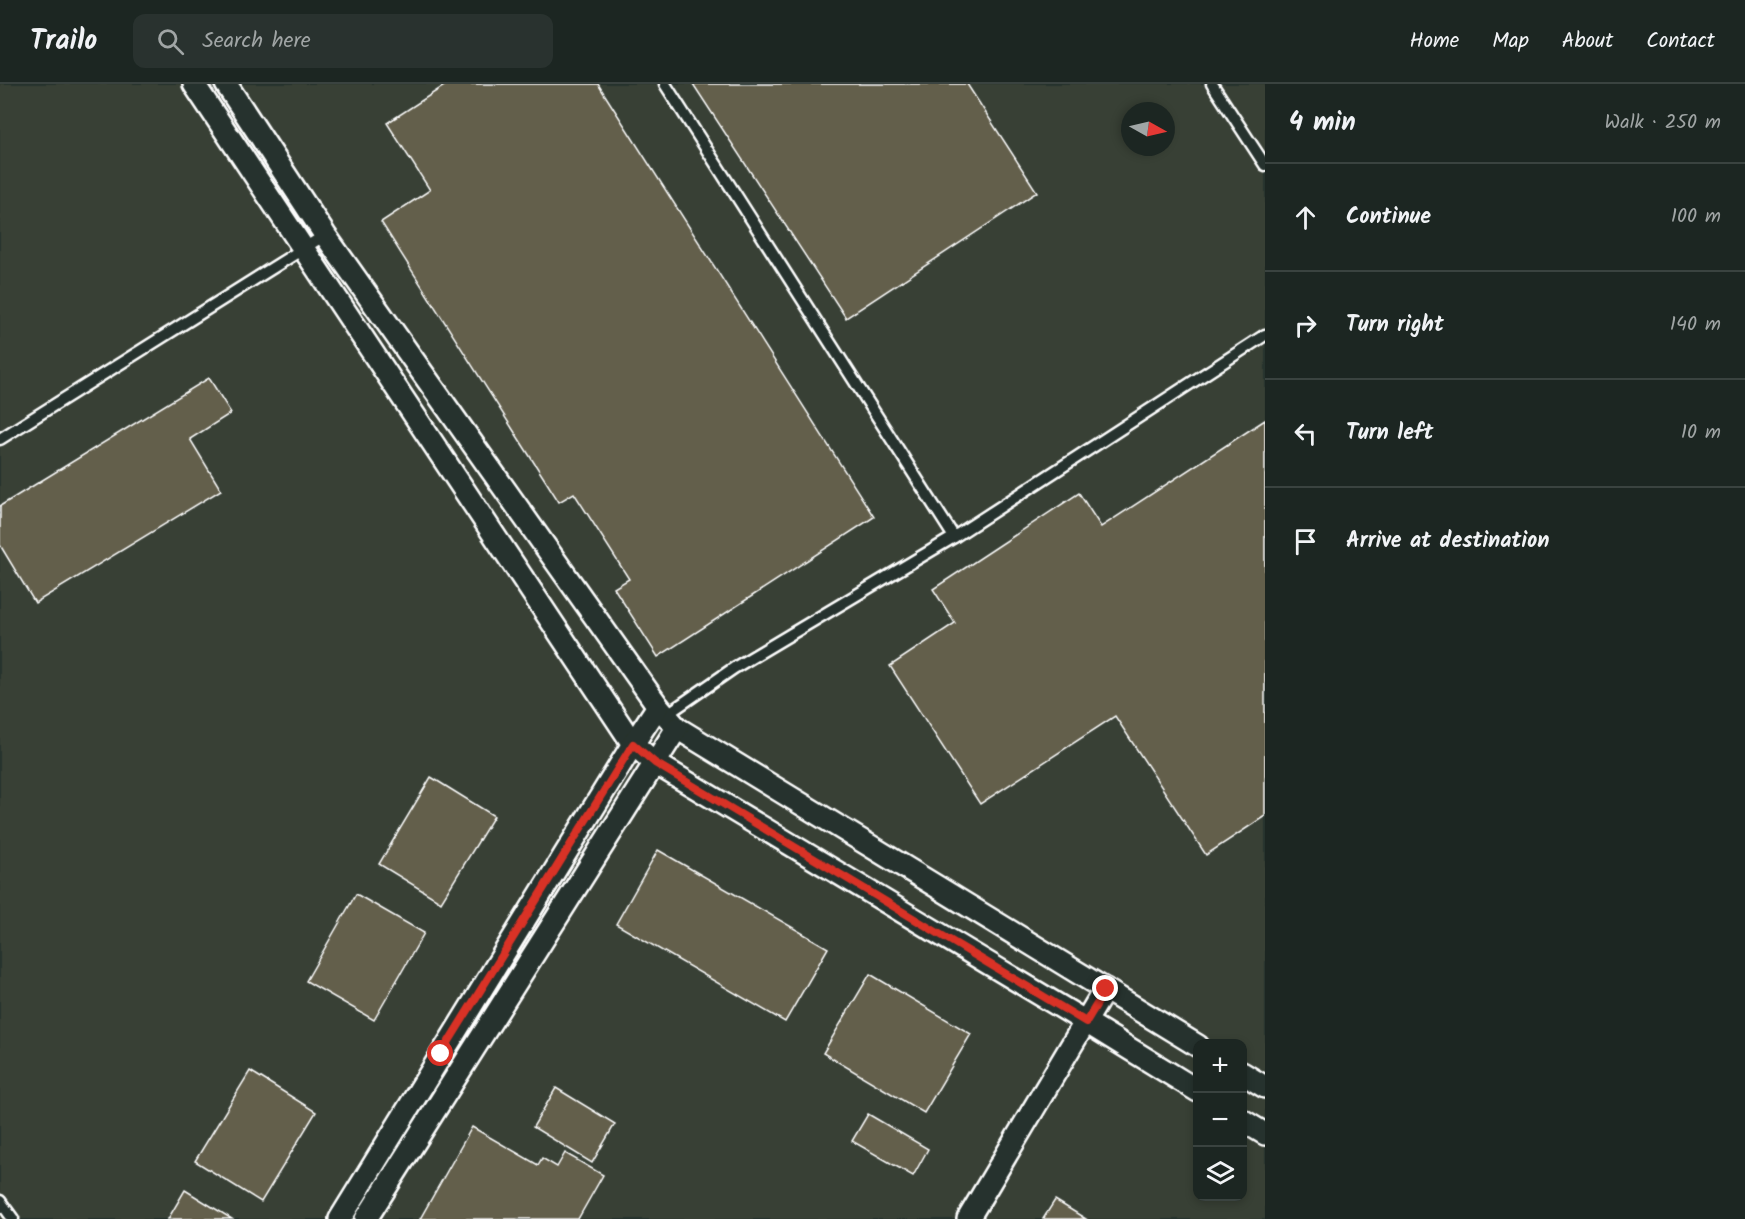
<!DOCTYPE html>
<meta charset="utf-8">
<style>
body{margin:0;font-family:Kalam,sans-serif;background:#29322f;color:#f1f3f6}
.controls{position:absolute;right:18px;bottom:18px;display:grid;overflow:hidden;border-radius:12px;box-shadow:0 3px 9px #0003}
.controls button{width:54px;height:54px;display:grid;place-items:center;padding:0;border:0;border-bottom:2px solid #3a4340;background:#1c2622;color:#f1f3f6;font:30px sans-serif}
.compass{position:absolute;left:1121px;top:18px;width:54px;height:54px;border-radius:50%;background:#1c2622;box-shadow:0 3px 9px #0003;rotate:98deg}
.stop{position:absolute;width:18px;height:18px;margin:-14px;border:4px solid #d93025;border-radius:50%;background:#fff}
.stop.end{background:#d93025;border-color:#fff;box-shadow:0 2px 6px #0008}
.list{margin:0;padding:0;list-style:none}
h2{display:flex;justify-content:space-between;align-items:center;height:78px;margin:0;padding:0 24px;font-size:26px}
h2 small{font-size:20px;font-weight:400;color:#a0a5a5}
.list li{display:grid;grid-template-columns:39px 1fr auto;gap:18px;align-items:center;box-sizing:border-box;height:108px;padding:0 24px;border-top:2px solid #3a4340}
.list b{display:block;font-size:22px;white-space:nowrap}
.list em{font-size:20px;font-style:normal;color:#a0a5a5}
.icon{flex:none;width:33px;height:33px;fill:none;stroke:currentColor;stroke-width:2;stroke-linecap:round;stroke-linejoin:round}
.map{position:relative;flex:none;width:1265px;height:1135px;overflow:hidden}
header{display:flex;align-items:center;gap:36px;box-sizing:border-box;height:84px;padding:0 30px;background:#1c2622;border-bottom:2px solid #3a4340}
header strong{font-size:28px}
nav{display:flex;gap:33px;margin-inline-start:auto;font-size:21px}
.search{width:420px;height:54px;background:#29322f;display:flex;align-items:center;gap:15px;box-sizing:border-box;padding:0 21px;border-radius:12px;color:#a0a5a5;font-size:22px}
main{display:flex}
aside{flex:1;background:#1c2622}
.map>svg:first-child{display:block}
</style>
<header>
<strong>Trailo</strong>
<div class="search"><svg class="icon" aria-label="search" viewBox="0 0 24 24"><circle cx="10" cy="10" r="6"/><path d="M15 15l6 6"/></svg>Search here</div>
<nav><a>Home</a><a>Map</a><a>About</a><a>Contact</a></nav>
</header>
<main>
<div class="map">
<svg width="1265" height="1135" viewBox="0 0 1265 1135">
<rect width="100%" height="100%" fill="#26332d"/>
<filter id="ink" filterUnits="userSpaceOnUse"><feTurbulence type="fractalNoise" baseFrequency=".0167" numOctaves="2"/><feDisplacementMap in="SourceGraphic" scale="12" xChannelSelector="R" yChannelSelector="G"/><feConvolveMatrix kernelMatrix="1 2 1 2 8 2 1 2 1" color-interpolation-filters="sRGB"/></filter>
<g filter="url(#ink)">
<path fill="#384036" fill-rule="evenodd" d="M 0,0 L 1265,0 L 1265,1135 L 0,1135 ZM 1130,27 L 1166,27 L 1166,63 L 1130,63 ZM 1198,960 L 1242,960 L 1242,1112 L 1198,1112 Z"/>
<g fill="#635f4c" stroke="#fff" stroke-width="1.5">
<polygon points="447,0 598,0 874,433 658,573 614,504 629,495 574,409 559,418 381,138 430,106 387,39"/>
<polygon points="693,0 967,0 1037,108 846,234"/>
<polygon points="209,294 231,329 190,355 221,406 35,519 0,461 0,422"/>
<polygon points="1265,336 1265,732 1206,771 1115,632 980,720 890,582 955,539 933,505 1079,409 1101,443"/>
<polygon points="431,693 494,732 441,818 379,780"/>
<polygon points="658,766 828,864 785,938 616,840"/>
<polygon points="356,810 424,849 374,936 306,897"/>
<polygon points="870,890 971,950 924,1029 823,969"/>
<polygon points="250,987 316,1028 261,1118 195,1077"/>
<polygon points="556,1004 615,1040 592,1079 533,1043"/>
<polygon points="868,1030 928,1065 913,1092 852,1057"/>
<polygon points="472,1043 538,1081 542,1074 557,1083 565,1069 603,1091 578,1135 420,1135"/>
<polygon points="185,1106 232,1135 168,1135"/>
<polygon points="1055,1116 1086,1135 1043,1135"/>
</g>
<g fill="none" stroke-linecap="round" stroke-linejoin="round">
<g stroke="#fff" stroke-width="15">
<g id="lane">
<polyline points="665,0 954,453"/>
<polyline points="1212,0 1265,81"/>
<polyline points="0,355 325,151"/>
<polyline points="666,631 734,584 954,453 1265,251"/>
<polyline points="0,1117 13,1135"/>
</g>
</g>
<g stroke="#fff" stroke-width="26">
<g id="street">
<polyline points="194,0 633,660 655,679 1086,938 1198,1007"/>
<polyline points="226,0 325,151 658,622 677,644 1198,962"/>
<polyline points="1242,989 1265,1003"/>
<polyline points="1242,1036 1265,1050"/>
<polyline points="340,1135 633,660 658,622"/>
<polyline points="366,1135 677,644"/>
<polyline points="968,1135 1105,905"/>
</g>
</g>
<use href="#lane" stroke="#26332d" stroke-width="10"/>
<use href="#street" stroke="#26332d" stroke-width="21"/>
</g>
</g>
<g fill="none" stroke-linecap="round" stroke-linejoin="round" filter="url(#ink)">
<polyline stroke="#d93025" stroke-width="8" points="441,970 633,660 655,679 1086,938 1106,905"/>
</g>
</svg>
<div class="controls">
<button>+</button>
<button>−</button>
<button><svg class="icon" aria-label="layers" viewBox="0 0 24 24"><path d="M12 4l9 5-9 5-9-5zM3 14l9 5 9-5"/></svg></button>
</div>
<svg class="compass" viewBox="-18 -18 36 36"><path d="M0-13l5 13h-10z" fill="#e53935"/><path d="M0 13l5-13h-10z" fill="#a0a5a5"/></svg>
<div class="stop" style="left:441px;top:970px"></div>
<div class="stop end" style="left:1106px;top:905px"></div>
</div>
<aside>
<h2>4 min<small>Walk · 250 m</small></h2>
<ul class="list">
<li><svg class="icon" aria-label="ahead" viewBox="0 0 24 24"><path d="M12 20V5M6 11l6-6 6 6"/></svg><div><b>Continue</b></div><em>100 m</em></li>
<li><svg class="icon" aria-label="right" viewBox="0 0 24 24"><path d="M7 20v-9h11M14 6l5 5-5 5"/></svg><div><b>Turn right</b></div><em>140 m</em></li>
<li><svg class="icon" aria-label="left" viewBox="0 0 24 24"><path d="M17 20v-9H6M10 6l-5 5 5 5"/></svg><div><b>Turn left</b></div><em>10 m</em></li>
<li><svg class="icon" aria-label="arrive" viewBox="0 0 24 24"><path d="M6 21V4h12l-3 4 3 4H6"/></svg><div><b>Arrive at destination</b></div></li>
</ul>
</aside>
</main>
